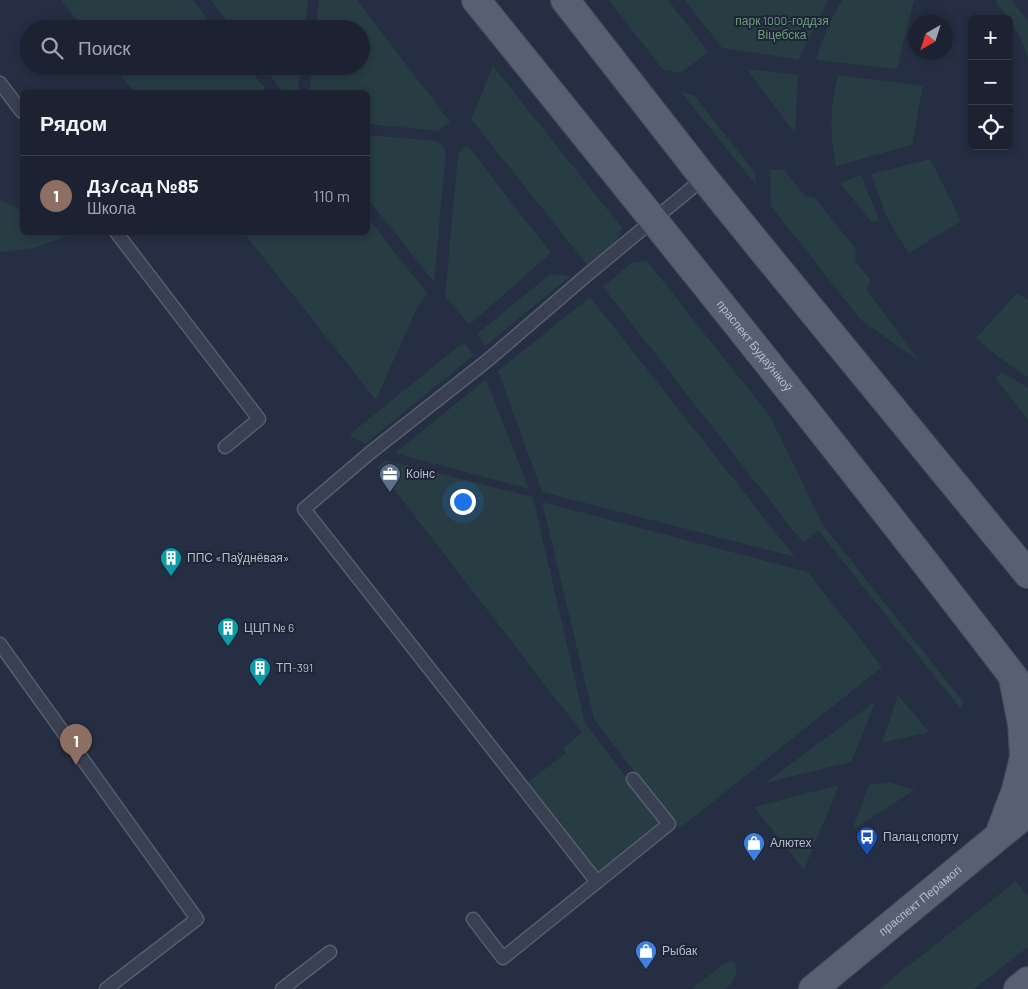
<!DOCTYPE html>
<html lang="ru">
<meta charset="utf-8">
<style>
body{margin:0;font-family:Barlow,sans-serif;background:#292f3e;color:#f1f3f6}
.controls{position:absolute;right:15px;top:15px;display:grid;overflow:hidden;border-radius:8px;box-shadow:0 2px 8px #0003}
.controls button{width:45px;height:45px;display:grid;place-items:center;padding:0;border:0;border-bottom:1px solid #3a3f4d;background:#1c2232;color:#f1f3f6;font:25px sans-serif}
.compass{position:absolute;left:908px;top:15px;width:45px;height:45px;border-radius:50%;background:#1c2232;box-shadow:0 2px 8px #0003;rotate:219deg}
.you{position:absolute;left:462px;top:501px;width:18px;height:18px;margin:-12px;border:4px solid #fff;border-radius:50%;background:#1a73e8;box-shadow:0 0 0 8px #1a73e833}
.badge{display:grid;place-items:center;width:32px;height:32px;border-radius:50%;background:#8bbbb9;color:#fff;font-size:16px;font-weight:700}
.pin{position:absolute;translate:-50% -41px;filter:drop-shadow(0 1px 2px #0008)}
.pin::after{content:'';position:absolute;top:26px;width:18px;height:15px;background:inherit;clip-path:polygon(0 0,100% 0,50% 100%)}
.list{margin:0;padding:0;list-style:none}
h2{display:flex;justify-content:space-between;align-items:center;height:65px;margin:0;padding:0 20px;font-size:21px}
h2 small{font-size:16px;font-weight:400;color:#a0a4ac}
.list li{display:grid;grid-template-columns:32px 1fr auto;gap:15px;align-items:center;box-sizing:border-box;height:80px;padding:0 20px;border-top:1px solid #3a3f4d}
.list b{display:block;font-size:19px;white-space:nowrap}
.list p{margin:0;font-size:16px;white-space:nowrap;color:#a0a4ac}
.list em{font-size:16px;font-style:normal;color:#a0a4ac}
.icon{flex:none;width:28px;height:28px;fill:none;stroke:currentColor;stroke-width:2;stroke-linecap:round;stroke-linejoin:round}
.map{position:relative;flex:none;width:1028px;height:989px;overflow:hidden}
.search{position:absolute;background:#1c2232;box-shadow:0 2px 8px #0003;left:20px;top:20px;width:350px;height:55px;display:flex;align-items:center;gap:12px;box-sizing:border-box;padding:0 18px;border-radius:28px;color:#a0a4ac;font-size:19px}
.panel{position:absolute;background:#1c2232;box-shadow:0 2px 8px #0003;left:20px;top:90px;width:350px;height:145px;border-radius:8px}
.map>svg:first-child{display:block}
</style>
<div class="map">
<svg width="1028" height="989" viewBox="0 0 1028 989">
<rect width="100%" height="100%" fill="#252e42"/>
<g fill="#273c43">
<polygon points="61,0 193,0 216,29 84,29"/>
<polygon points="211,0 308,0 305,29 233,29"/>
<polygon points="319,0 357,0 450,122 438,131 368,124 368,92 309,92 312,66 361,66 361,29 316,29"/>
<polygon points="609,0 668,0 708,52 681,73 663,70"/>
<polygon points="685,0 828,0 798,60 757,53 722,48"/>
<path d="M 842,0 L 914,0 L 897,69 L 816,60 C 822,38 831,19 842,0 Z"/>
<path d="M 996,0 L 1012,0 L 1028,21 L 1028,62 C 1027,51 1021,39 1016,30 C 1013,26 1011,23 1009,19 L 1008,19 L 995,1 Z"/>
<polygon points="113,66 247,66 264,87 264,92 134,92"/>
<polygon points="263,66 301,66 298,92 283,92"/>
<polygon points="493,66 622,228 617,241 587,265 471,119"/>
<polygon points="747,69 798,75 795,133"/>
<path d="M 838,75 L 923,86 L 912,145 L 836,166 C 829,131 830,110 838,75 Z"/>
<polygon points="681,92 694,95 755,173 756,185"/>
<polygon points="368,135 438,141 446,152 434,282 368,199"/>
<polygon points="467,145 551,253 469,325 445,296 458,154"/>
<polygon points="930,159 961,221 909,253 897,235 886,215 871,174"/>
<polygon points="770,170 784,170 805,196 814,197 856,249 855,260 870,280 867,290 919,361 861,320 771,206"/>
<polygon points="861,175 879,220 872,223 840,183"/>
<polygon points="0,199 22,211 22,232 65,233 69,235 31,249 0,252"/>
<polygon points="368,218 427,293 416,310 376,400 244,233 368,232"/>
<polygon points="647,261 770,416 823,525 964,703 960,708 818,530 803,543 603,287 631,263"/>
<polygon points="550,274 571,276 485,346 477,334"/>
<path d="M 1017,293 L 1028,300 L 1028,377 C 1009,365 992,353 976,338 Z"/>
<polygon points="590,297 795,557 542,492 498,371"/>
<polygon points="464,342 474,355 365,444 349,435"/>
<polygon points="1002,372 1028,388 1028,420 995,378"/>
<polygon points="486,379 529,489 395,453"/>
<polygon points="386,460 533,497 585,723 662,824 600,874 528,782 566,753 563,748 582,733 377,467"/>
<polygon points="542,502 808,572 882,667 679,829 594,719"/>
<polygon points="898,695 929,732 882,743"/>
<polygon points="876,701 851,762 765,783"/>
<polygon points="888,782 915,790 852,830 869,785"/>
<polygon points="839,785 804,870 754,807"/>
<polygon points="1016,881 1028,896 1028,947 974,989 879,989"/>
<path d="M 732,961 L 736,964 C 739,975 733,981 726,989 L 692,989 L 725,963 Z"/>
</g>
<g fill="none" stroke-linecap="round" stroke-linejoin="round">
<g stroke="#575e6e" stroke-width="15">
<g id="service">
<polyline points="0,83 22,112"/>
<polyline points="116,232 259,419 225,447"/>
<polyline points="0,644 197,919 106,989"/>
<polyline points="597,882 304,509 371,452 488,360 587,275 704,178"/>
<polyline points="473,919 503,958 669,824 633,779"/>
<polyline points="282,989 330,952"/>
</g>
</g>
<g stroke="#43495a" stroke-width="30">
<g id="primary">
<path id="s1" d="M 476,0 C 662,230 848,460 1028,696"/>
<polyline points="565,0 704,178 764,252 1028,574"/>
<polyline points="999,835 1016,790 1024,757 1022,724 1013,678"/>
<path id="s2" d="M 813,989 L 1028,812"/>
<polyline points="1018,989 1028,981"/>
</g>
</g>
<use href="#service" stroke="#394051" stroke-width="12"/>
<use href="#primary" stroke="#575f71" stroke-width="28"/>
</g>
<defs>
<g id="office-pin" transform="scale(1.125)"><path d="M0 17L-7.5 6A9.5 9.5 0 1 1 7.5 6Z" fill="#5c6f8a" stroke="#1e2536"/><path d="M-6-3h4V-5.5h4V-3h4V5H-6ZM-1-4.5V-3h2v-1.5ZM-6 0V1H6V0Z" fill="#fff"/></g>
<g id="building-pin" transform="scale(1.125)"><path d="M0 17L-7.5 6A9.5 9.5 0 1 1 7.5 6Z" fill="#0f9aa8" stroke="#1e2536"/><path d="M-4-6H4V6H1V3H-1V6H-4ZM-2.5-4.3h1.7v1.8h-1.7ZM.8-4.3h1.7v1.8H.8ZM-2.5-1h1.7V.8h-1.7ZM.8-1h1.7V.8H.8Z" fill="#fff"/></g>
<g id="bus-pin" transform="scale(1.125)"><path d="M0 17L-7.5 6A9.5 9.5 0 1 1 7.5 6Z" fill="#1a4fb4" stroke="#1e2536"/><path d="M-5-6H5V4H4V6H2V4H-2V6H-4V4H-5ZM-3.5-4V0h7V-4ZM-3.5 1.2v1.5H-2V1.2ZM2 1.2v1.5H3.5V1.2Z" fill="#fff"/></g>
<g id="shop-pin" transform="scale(1.125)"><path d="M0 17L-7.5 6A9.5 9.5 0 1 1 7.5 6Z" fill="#3f7fe0" stroke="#1e2536"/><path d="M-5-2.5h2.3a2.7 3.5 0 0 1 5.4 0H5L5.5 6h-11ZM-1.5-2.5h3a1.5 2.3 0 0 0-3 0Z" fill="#fff"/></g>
</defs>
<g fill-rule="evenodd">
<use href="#office-pin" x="390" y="474"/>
<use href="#building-pin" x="171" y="558"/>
<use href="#building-pin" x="228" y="628"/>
<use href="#building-pin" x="260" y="668"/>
<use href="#bus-pin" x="867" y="837"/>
<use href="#shop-pin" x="754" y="843"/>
<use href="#shop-pin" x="646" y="951"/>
</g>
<g text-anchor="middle" stroke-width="4" stroke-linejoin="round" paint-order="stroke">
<g font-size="12" fill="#6c9d7d" stroke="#1e2536">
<text x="782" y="25">парк 1000-годдзя<tspan x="782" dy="14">Віцебска</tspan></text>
</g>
<g font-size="12" fill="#b6bccb" stroke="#1e2536">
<text dy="4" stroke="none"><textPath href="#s1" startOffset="444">праспект Будаўнікоў</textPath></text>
<text dy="4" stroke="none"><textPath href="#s2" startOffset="139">праспект Перамогі</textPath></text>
</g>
<g font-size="12" fill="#b6bccb" stroke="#1e2536" text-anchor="start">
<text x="406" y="478">Коінс</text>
<text x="187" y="562">ППС «Паўднёвая»</text>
<text x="244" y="632">ЦЦП № 6</text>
<text x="276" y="672">ТП-391</text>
<text x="883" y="841">Палац спорту</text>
<text x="770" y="847">Алютех</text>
<text x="662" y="955">Рыбак</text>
</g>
</g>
</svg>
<div class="controls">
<button>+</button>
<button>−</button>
<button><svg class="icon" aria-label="locate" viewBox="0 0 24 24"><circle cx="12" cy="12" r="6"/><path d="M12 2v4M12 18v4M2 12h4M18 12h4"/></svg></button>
</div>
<svg class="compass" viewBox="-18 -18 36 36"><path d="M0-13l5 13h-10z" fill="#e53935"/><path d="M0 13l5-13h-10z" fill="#a0a4ac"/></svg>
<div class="you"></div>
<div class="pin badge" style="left:76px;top:765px;background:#8d6e63">1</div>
<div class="search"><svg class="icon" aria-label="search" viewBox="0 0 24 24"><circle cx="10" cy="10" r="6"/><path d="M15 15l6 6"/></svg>Поиск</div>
<section class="panel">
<h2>Рядом<small></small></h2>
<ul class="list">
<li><span class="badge" style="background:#8d6e63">1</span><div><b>Дз/сад №85</b><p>Школа</p></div><em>110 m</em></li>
</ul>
</section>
</div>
